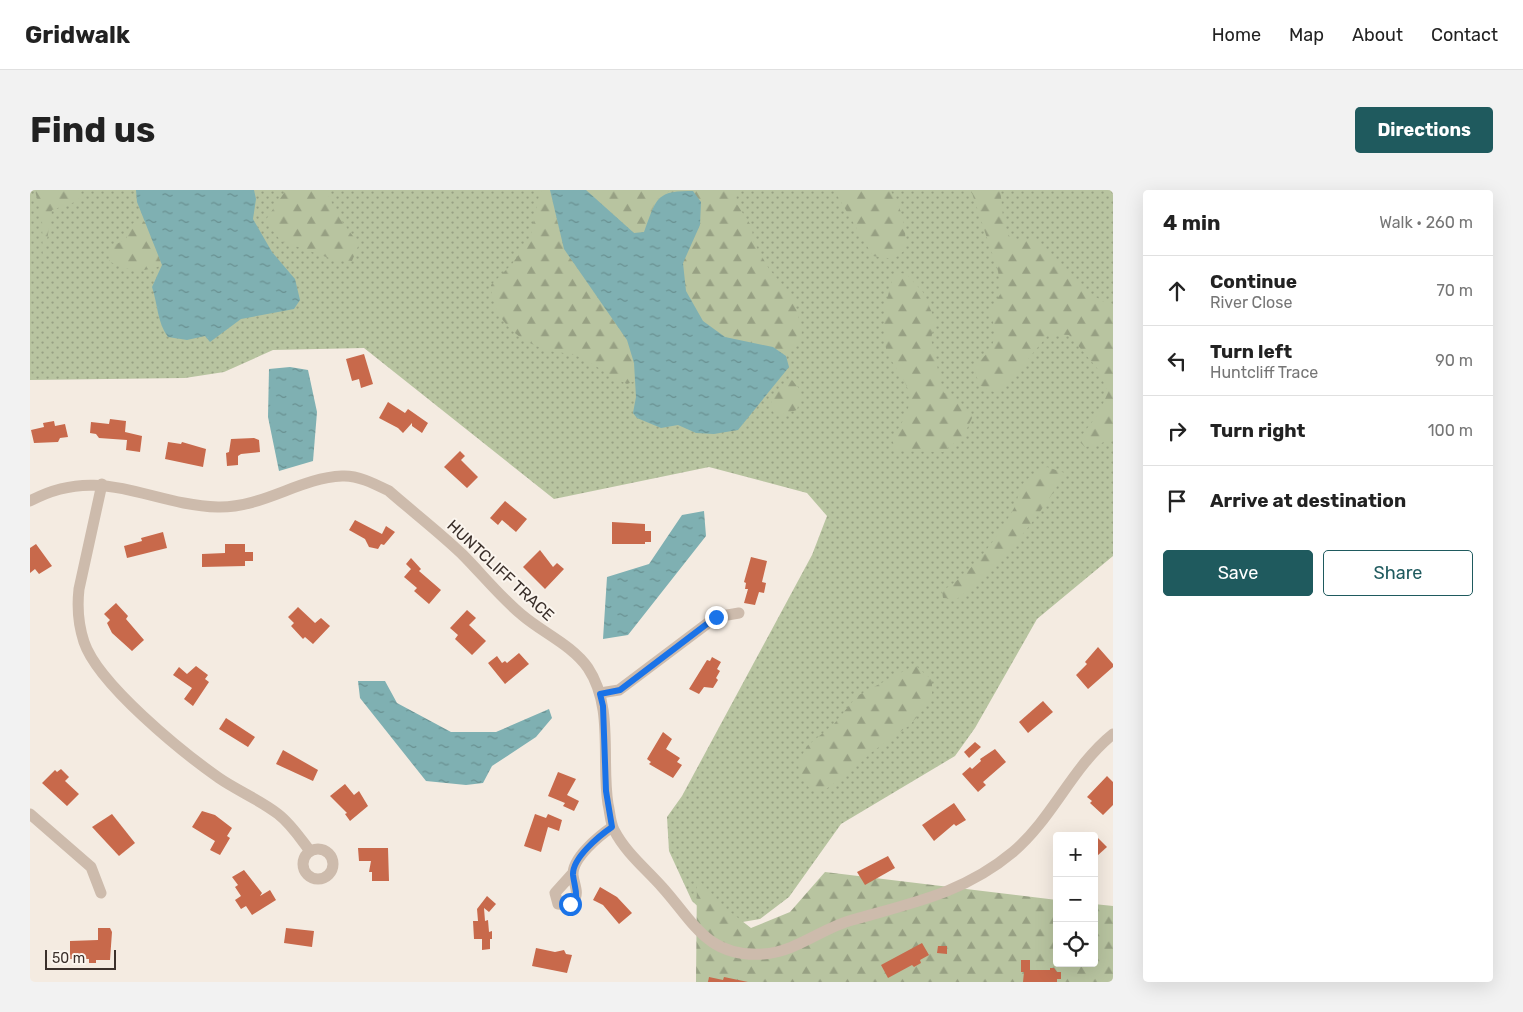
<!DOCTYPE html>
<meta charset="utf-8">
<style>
body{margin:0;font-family:Rubik,sans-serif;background:#f2f2f2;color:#222}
.controls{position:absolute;right:15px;bottom:15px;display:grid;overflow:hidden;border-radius:5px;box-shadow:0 5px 20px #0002}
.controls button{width:45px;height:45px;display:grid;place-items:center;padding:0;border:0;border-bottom:1px solid #e0e0e0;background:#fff;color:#222;font:25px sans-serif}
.scale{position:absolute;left:15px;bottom:12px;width:71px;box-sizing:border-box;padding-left:5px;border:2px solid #3b302b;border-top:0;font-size:14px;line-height:18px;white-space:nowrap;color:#3b302b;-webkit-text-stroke:4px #fbf5ee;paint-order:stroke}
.stop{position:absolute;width:15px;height:15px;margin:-11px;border:4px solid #1a73e8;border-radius:50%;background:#fff}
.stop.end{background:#1a73e8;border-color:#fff;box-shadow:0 1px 5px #0008}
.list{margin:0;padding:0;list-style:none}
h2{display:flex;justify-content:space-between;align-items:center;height:65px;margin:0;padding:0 20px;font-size:21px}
h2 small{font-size:16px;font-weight:400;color:#767676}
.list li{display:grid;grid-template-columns:32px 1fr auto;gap:15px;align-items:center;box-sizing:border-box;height:70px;padding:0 20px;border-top:1px solid #e0e0e0}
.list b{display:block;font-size:19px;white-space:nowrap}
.list p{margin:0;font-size:16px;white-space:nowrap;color:#767676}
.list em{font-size:16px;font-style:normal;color:#767676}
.actions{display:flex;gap:10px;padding:15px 20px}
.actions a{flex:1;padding:11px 0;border:1px solid #1f5a5e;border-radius:5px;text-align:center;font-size:18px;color:#1f5a5e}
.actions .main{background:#1f5a5e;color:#fff}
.icon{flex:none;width:28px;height:28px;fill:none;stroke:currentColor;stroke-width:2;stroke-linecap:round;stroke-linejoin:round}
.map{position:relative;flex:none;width:1083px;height:792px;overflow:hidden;border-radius:5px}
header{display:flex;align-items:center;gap:30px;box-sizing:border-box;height:70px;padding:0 25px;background:#fff;border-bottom:1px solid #e0e0e0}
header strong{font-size:24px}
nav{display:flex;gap:28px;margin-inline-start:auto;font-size:18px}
.intro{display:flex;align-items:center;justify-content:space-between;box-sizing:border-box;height:120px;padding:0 30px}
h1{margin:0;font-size:35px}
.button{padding:12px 22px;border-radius:5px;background:#1f5a5e;color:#fff;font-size:18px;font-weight:700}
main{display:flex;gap:30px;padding:0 30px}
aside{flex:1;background:#fff;border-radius:5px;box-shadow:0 5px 20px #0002}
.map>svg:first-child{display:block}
</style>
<header>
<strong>Gridwalk</strong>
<nav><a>Home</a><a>Map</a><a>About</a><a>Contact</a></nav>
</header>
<div class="intro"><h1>Find us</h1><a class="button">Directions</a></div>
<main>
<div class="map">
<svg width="1083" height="792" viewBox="0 0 1083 792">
<defs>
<pattern id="grass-dots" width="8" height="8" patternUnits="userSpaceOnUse" patternTransform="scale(1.25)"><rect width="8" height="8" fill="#b8c4a0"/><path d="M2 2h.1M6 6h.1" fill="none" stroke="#97a083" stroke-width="1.8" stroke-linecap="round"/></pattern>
<pattern id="forest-firs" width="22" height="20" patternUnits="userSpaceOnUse" patternTransform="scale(1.25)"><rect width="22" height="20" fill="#b8c4a0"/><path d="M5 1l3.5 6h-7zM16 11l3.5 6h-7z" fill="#97a083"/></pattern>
<pattern id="water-ripples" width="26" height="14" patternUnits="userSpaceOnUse" patternTransform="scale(1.25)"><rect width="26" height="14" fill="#7fb0b2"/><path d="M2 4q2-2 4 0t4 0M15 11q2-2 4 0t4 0" fill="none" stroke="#699091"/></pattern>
</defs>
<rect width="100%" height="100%" fill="#f4ebe1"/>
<polygon fill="url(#grass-dots)" points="0,0 1083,0 1083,366 1007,429 945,538 925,566 811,634 759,707 730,729 689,736 662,711 639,661 637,627 652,606 782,365 797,326 777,303 679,277 524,309 334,158 243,160 194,182 155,188 0,190"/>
<g fill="url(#forest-firs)">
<polygon points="5,0 52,0 48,11 22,20 13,74 12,30"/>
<polygon points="256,0 296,1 310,29 329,54 322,71 302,69 251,51 235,31"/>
<path d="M 512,0 L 520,0 L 534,59 L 597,150 L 604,173 L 605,191 L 597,194 C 578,186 564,173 547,166 C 538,162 526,163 517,160 C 486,150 462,128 461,95 L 482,74 L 500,49 L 509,6 Z"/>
<polygon points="556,0 641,0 626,10 614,42 604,43"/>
<path d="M 648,0 L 707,0 L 706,13 L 722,37 L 723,51 L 739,79 L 763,107 L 772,140 L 770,153 L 756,166 C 733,150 715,156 695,147 C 670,135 650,101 653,74 C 655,61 665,46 670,35 Z"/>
<path d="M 804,0 L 860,0 C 872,18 877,38 875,60 L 864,69 L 843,66 Z"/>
<path d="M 941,0 L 970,0 C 973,16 971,41 984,51 L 1005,49 C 1028,75 1052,102 1083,117 L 1083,248 L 1081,249 L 1067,255 L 1055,257 L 1048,250 L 1069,223 L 1078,202 L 1067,178 L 1039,145 L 1019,144 L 977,194 L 966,203 L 949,195 L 944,177 C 965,156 969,150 960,120 L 971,103 L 968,81 Z"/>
<path d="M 111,30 L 116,33 L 132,75 C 115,83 95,81 79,71 L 79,58 L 96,49 L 103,33 Z"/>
<path d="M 865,82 L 876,84 L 893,102 L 905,130 L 901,149 L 913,202 L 927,209 L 943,226 L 934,245 L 913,262 L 867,261 L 862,250 C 867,240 877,226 879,215 C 883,197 866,180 859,166 C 848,144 857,104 865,82 Z"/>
<polygon points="762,190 771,201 767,220 746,226 739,216 751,197"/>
<path d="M 1017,277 L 1035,283 C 1008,330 970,375 927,409 L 913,408 L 912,401 C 943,382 964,352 983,320 C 988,312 987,307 990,299 C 993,289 1008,282 1017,277 Z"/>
<polygon points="885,475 902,490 902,509 880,535 842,562 821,581 796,599 781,600 770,586 768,573 777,556 804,534 827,506"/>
<polygon points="795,682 1027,710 1027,773 1064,773 1064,714 1083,716 1083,792 666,792 667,688 694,717 721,738 760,722"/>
</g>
<g fill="url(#water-ripples)">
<path d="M 106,0 L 224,0 L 226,9 L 223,29 L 242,62 L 265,89 L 270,110 L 264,119 L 211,129 L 180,152 L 175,146 L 157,150 L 138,147 C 127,132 128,115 122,97 L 132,75 L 107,12 Z"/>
<path d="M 520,0 L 556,0 L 604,43 L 614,42 C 626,10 625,0 663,1 L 671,12 L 670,35 L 653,73 L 656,101 L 673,131 L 695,147 L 743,157 L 756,166 L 759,177 L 708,240 L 684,244 L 666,243 L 648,235 L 631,238 L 607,228 L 603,223 L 606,207 L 604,173 L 597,150 L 534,59 Z"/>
<polygon points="260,177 278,180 287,222 283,271 249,281 238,227 239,179"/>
<polygon points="674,321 676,346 598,445 573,449 577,387 619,374 652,325"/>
<polygon points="328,491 355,491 367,513 421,542 466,542 519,519 522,528 506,547 462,576 453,593 436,595 396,591 330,508"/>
</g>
<g fill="#c8694b">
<polygon points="334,164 343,194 331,198 329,189 322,191 316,169"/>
<polygon points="358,212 375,223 378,219 398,233 392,243 382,236 382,233 373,243 368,238 349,228"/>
<polygon points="80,229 96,231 95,242 112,246 110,262 96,260 97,250 69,248 66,244 60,243 61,232 79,234"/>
<polygon points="24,231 25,236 35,234 38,247 30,248 28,252 4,253 1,240 14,237 13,233"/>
<polygon points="224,248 229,250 230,262 211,264 208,266 208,275 197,276 196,263 199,262 201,249"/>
<polygon points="138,252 151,254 152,252 176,259 173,277 135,269"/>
<polygon points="430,261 435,266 431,270 448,287 437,298 414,277"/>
<polygon points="475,311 497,329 486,342 472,330 468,335 460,328"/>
<polygon points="325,330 352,344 356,336 365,342 354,355 351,354 348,359 339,357 335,349 319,340"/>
<polygon points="582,332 615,334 615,341 621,341 621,352 615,352 615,354 582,354"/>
<polygon points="133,342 137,358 97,368 94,356 112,351 111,348"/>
<polygon points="6,354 22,376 9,384 5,379 0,383 0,358"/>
<polygon points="195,354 215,354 215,362 223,362 223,371 215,371 215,376 172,377 172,364 195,363"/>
<polygon points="510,360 523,377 527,373 534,379 515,399 493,377"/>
<polygon points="721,367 737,371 732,392 736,393 734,403 729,402 725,415 714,413 718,399 715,399 716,393 714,392"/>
<polygon points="381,368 391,379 389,381 411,400 399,414 384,401 387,398 374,387 381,379 376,374"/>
<polygon points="86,413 98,426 96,429 114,450 102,461 82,443 77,433 80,430 74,424"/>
<polygon points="268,417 285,433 291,428 300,436 283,454 275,447 273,449 261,436 264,433 258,427"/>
<polygon points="437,420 446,428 439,435 456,451 442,465 425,449 428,445 420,438"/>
<polygon points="1068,457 1083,474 1083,477 1058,499 1046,485 1057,474 1055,472"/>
<polygon points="489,463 499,474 475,494 458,473 467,466 472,473 475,471 477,473"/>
<polygon points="682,467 691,472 687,479 690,481 686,488 688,490 683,498 674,497 669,504 659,499 677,470 680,471"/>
<polygon points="166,476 178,485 175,489 179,492 163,516 154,509 162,498 143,485 149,477 157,484"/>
<polygon points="1013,511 1023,522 998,543 989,532"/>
<polygon points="196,528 225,547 218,557 189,539"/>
<polygon points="633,542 642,549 636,559 650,568 647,572 652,575 643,588 619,574 621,572 617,569"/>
<polygon points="945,552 951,557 939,568 934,562"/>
<polygon points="965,559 976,572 953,592 956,595 948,602 932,584 940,577 942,579 951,571 950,569"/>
<polygon points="253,560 288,580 283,591 246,574"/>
<polygon points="31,579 39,587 35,591 49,604 37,616 12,593 25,580 27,582"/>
<polygon points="528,582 546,589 537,605 549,611 544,621 533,616 535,613 518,606"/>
<polygon points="1077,586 1083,592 1083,615 1073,625 1060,613 1062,611 1057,607"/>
<polygon points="315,594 324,605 329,601 338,616 320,631 315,624 317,623 300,606"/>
<polygon points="924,613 936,630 926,636 924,634 904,651 892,635"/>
<polygon points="172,621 185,625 202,638 197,646 200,648 190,665 180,660 185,651 162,637"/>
<polygon points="82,624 105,653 89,666 62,637"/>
<polygon points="505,624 516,628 518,624 532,630 529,641 518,637 511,662 494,656"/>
<polygon points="1064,644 1077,657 1067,666 1064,663"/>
<polygon points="328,658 358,658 359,691 342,691 342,682 339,682 341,671 329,671"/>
<polygon points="858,666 865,678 835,695 827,682"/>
<polygon points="214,680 232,703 230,706 240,700 246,710 222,725 216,716 211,719 205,710 211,706 205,697 208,695 202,687"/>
<polygon points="570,697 587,707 602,723 589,734 573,715 563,710"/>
<polygon points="457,706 466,714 459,722 454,718 455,731 458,730 459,742 462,741 462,749 460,749 460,759 452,760 452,749 444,749 443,731 448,731 447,719"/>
<polygon points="68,738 80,738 82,742 80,770 66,770 66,773 59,773 59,769 40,769 40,751 68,750"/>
<polygon points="256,738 284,741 282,757 254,753"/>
<polygon points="892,753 899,765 890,770 891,773 884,777 882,775 858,788 851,775"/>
<polygon points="908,756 917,756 917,764 907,763"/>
<polygon points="506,758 525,762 534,760 536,764 542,765 537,783 502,776"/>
<polygon points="991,770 1000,770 1000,780 1020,780 1020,778 1024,778 1027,782 1031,782 1031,789 1027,789 1027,792 993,792 994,782 991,782"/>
<polygon points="679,787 693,790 694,787 718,792 678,792"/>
</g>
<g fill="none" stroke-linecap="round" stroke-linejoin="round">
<g stroke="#cdbbac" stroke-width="11">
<path d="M 72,294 L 49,399 C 47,417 48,434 54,452 C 68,494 152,562 189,588 C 208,601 230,610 248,624 C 261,634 270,648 280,661"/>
<path d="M 0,311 C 70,273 119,315 188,317 C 233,318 269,288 312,286 C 328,285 345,294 359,301 C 383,322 409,342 432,364 C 452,384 470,407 492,425 C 513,443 542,455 558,478 C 584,517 571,570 578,614 C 580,622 580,632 584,640 C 596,663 615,678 632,697 C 663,731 677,768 733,764 C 766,762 792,738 822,730 C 882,713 934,703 983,662 C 1023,628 1042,577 1083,544"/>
<polyline points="570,503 589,500 686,427 709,423"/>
<polyline points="0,624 61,677 71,703"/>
<circle cx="288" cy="674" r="15"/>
<path d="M 543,683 L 525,703 L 528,714 L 536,715 L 543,712 C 550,703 544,695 543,685 C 542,668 569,646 582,637"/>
</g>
</g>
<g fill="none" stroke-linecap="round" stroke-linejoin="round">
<path stroke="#1a73e8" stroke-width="6" d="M 540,714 L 546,709 C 547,701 544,694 543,685 C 542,668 569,646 582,637 L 576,601 L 573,516 L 570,504 L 590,500 L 686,427"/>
</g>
<g text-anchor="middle" stroke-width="4" stroke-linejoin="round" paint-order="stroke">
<g font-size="16" fill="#3b302b" stroke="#fbf5ee">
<text transform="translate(471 380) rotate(43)" y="6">HUNTCLIFF TRACE</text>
</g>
</g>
</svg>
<div class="controls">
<button>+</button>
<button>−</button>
<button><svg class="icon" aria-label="locate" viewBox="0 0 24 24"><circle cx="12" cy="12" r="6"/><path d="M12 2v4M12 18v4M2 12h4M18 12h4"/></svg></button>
</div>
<div class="scale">50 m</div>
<div class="stop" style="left:540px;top:714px"></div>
<div class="stop end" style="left:686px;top:427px"></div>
</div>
<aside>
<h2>4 min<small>Walk · 260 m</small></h2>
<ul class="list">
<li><svg class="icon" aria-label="ahead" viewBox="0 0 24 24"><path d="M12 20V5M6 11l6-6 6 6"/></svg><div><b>Continue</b><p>River Close</p></div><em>70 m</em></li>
<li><svg class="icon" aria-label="left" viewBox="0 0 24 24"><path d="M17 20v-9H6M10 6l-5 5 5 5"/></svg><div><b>Turn left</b><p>Huntcliff Trace</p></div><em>90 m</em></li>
<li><svg class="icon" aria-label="right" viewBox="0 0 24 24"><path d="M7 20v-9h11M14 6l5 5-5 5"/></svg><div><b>Turn right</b></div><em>100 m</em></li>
<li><svg class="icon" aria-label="arrive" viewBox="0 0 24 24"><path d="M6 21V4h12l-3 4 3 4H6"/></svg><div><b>Arrive at destination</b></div></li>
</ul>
<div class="actions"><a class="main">Save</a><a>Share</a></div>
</aside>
</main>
